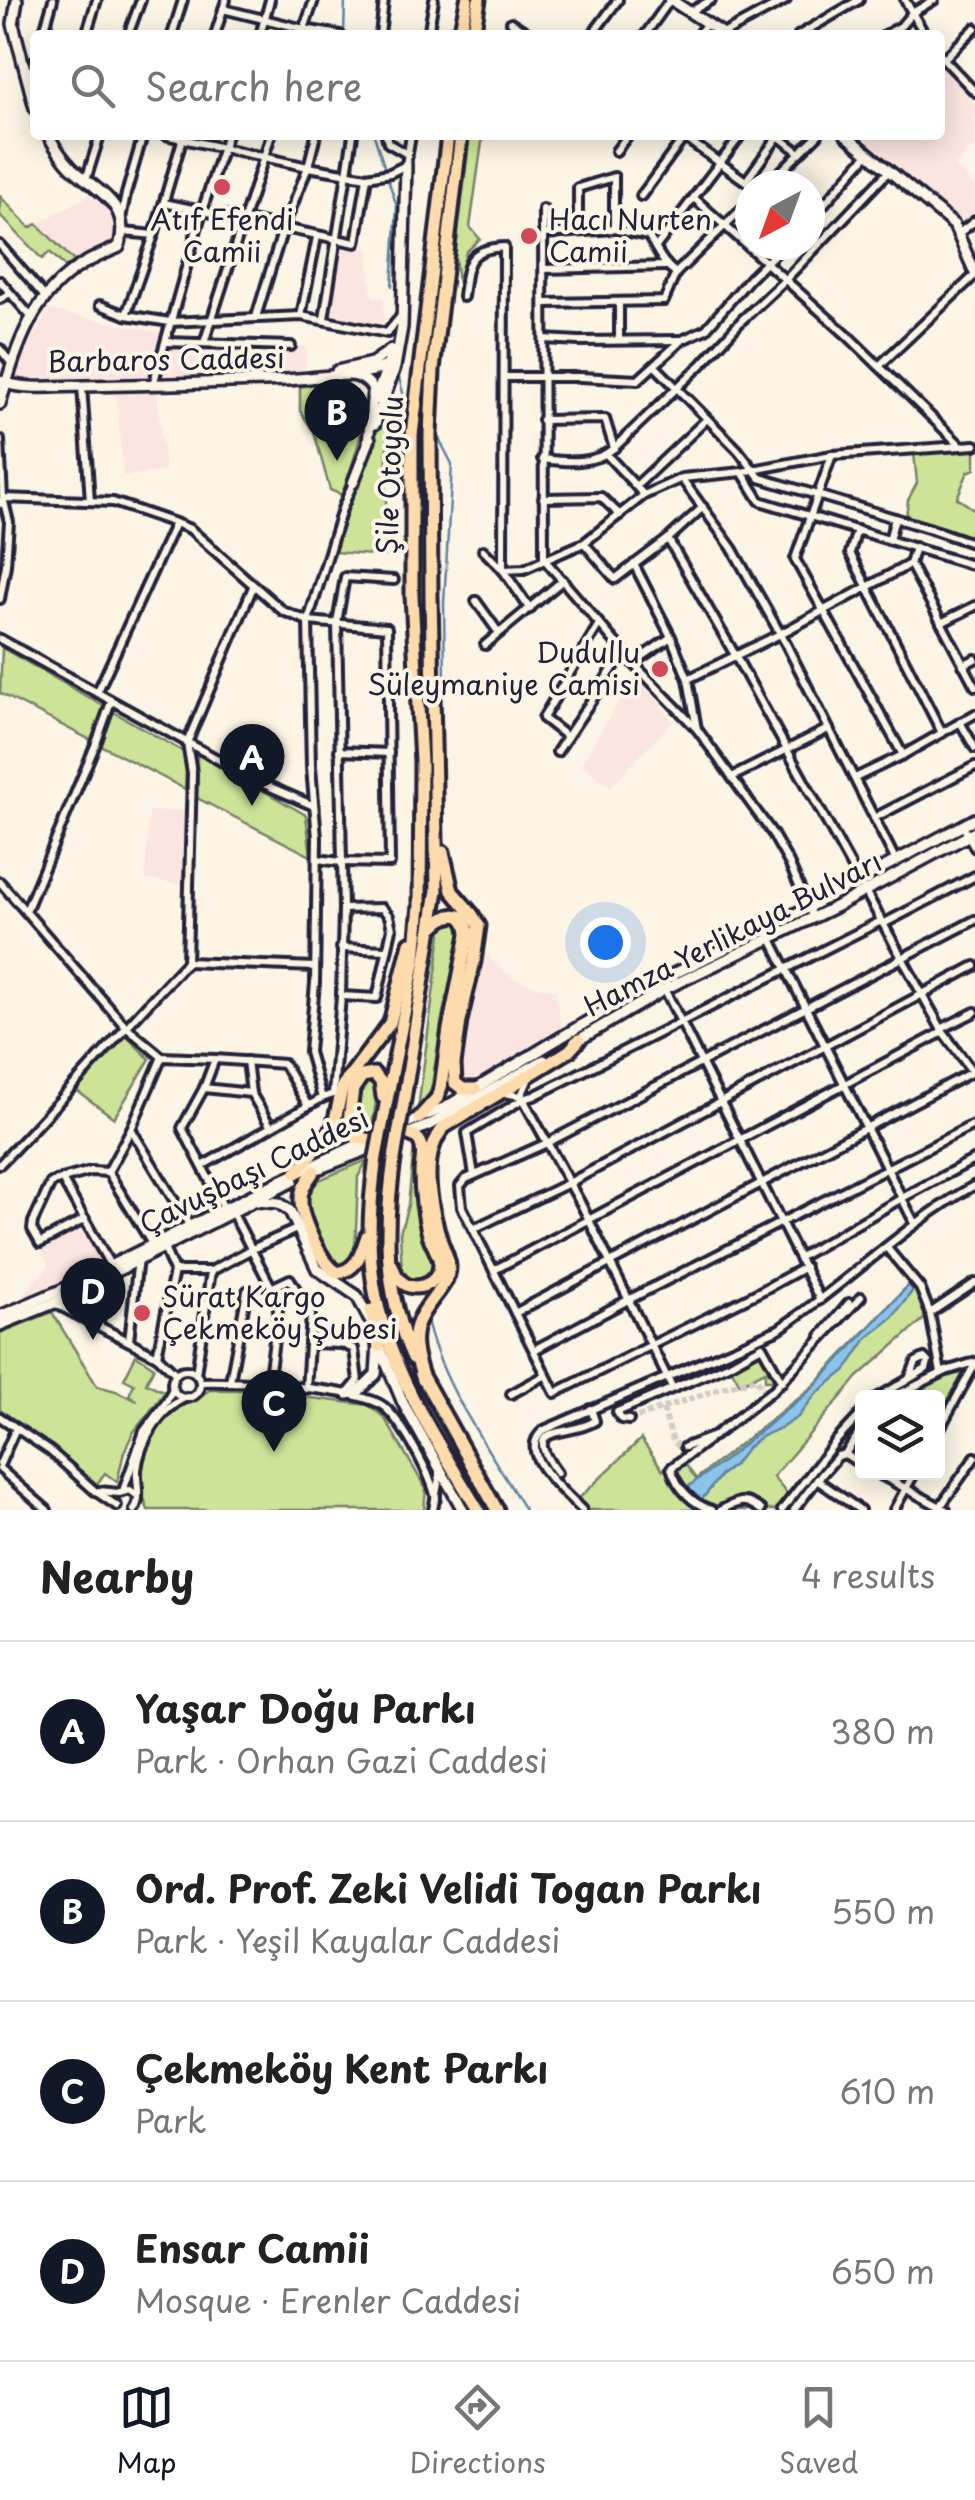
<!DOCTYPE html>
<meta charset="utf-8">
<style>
body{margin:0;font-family:"Playpen Sans",sans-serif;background:#f2f2f2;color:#222}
.controls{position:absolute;right:30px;bottom:30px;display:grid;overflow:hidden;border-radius:10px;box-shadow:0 5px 25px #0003}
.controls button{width:90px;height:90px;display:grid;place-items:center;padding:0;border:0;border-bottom:2px solid #e0e0e0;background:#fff;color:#222;font:50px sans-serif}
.compass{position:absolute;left:735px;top:170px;width:90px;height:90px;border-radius:50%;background:#fff;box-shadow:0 5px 25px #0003;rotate:221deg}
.you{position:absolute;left:605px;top:942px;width:35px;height:35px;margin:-25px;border:8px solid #fff;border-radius:50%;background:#1a73e8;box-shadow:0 0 0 15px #1a73e833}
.badge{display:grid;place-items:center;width:65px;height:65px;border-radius:50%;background:#111827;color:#fff;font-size:32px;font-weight:700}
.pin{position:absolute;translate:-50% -82px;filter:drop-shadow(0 2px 5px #0008)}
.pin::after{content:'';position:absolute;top:52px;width:35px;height:30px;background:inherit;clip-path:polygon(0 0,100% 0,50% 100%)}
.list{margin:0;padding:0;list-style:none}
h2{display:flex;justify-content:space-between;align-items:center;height:130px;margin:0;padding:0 40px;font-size:42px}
h2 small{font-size:32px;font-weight:400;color:#767676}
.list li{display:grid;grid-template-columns:65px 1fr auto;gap:30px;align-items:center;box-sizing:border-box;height:180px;padding:0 40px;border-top:2px solid #e0e0e0}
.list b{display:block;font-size:38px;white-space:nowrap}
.list p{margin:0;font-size:32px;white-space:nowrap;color:#767676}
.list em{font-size:32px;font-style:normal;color:#767676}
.icon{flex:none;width:55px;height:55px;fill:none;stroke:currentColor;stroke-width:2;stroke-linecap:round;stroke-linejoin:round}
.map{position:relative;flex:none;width:975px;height:1510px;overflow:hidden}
.search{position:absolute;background:#fff;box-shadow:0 5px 25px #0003;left:30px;right:30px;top:30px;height:110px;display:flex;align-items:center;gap:25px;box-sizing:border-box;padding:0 35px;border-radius:10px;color:#767676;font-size:38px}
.sheet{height:850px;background:#fff}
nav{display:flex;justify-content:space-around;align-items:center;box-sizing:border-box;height:140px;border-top:2px solid #e0e0e0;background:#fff;font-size:28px;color:#767676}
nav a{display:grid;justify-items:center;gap:5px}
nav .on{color:#111827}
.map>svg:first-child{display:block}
</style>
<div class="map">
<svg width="975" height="1510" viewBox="0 0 975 1510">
<rect width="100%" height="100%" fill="#fcf5e5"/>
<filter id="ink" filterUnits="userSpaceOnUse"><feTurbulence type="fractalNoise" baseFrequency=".01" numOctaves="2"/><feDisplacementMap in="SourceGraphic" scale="20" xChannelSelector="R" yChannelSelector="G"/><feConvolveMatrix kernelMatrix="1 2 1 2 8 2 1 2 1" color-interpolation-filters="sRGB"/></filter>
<g filter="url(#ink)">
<g fill="#fbe5e1">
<polygon points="940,65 975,102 975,145 955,166 975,187 975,210 960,226 851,135 940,135"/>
<polygon points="91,194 109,207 117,224 117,234 113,241 76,263 37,224"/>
<polygon points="338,246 368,248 372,296 384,298 384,331 330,329"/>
<polygon points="48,310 163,333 170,345 307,346 305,376 11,378"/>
<polygon points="157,388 165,472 123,476 116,392"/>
<polygon points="635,673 673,721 611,787 581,765"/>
<polygon points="149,811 184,811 183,885 145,879"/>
<polygon points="483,951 500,968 515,979 539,987 555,990 562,1030 471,1084 464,1085 457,1080 461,1030"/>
<polygon points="80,1227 101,1262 13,1306 49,1266 40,1249"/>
</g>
<g fill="#cce398" stroke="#77826a" stroke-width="2.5">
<polygon points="470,135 483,135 470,227 480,239 466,252 458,283 455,258"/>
<polygon points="0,196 30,228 37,224 76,263 66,268 50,252 42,259 0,215"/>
<path d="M 336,379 C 351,383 363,409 362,425 C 362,439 347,479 342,495 L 330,490 L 314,432 L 300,411 L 300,387 Z"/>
<polygon points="388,398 385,556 333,552"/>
<polygon points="975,450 975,469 968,472 957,498 975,510 975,538 944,527 906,518 908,500 917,483 914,453"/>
<polygon points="2,648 187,754 185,789 0,693"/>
<polygon points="197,753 306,815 311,856 197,798"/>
<polygon points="451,922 458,922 463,927 463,933 443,1013 431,1091 418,1109 442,926"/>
<polygon points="126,1036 150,1059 114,1118 76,1090"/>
<polygon points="369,1078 377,1083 378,1090 371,1132 360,1134 351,1125 360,1086"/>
<path d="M 414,1146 C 421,1162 415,1179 416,1196 C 417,1222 431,1244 434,1269 L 432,1276 L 422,1284 L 406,1279 L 402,1273 L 400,1233 L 408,1205 Z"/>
<polygon points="367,1160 358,1177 355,1257 342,1268 331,1261 307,1213 307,1195 319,1180"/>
<polygon points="910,1283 917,1291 925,1318 858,1377 773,1477 788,1495 777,1510 586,1510 577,1500 641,1439 663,1470 681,1458 696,1479 813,1386"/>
<polygon points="52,1312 97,1386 116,1391 138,1401 129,1395 134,1384 124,1379 136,1355 154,1367 146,1383 165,1392 133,1433 124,1452 117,1482 105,1473 97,1484 37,1436 0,1411 0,1333"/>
<polygon points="763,1352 771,1368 767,1371 774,1375 772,1380 765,1380 765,1371 740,1384 731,1368"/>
<polygon points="963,1373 938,1418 938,1398 897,1398 929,1379"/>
<polygon points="210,1390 246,1390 368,1405 384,1417 426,1489 424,1510 148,1510 139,1484 140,1467 149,1436 177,1404 185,1404"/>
</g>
<polygon fill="#8bc4ea" stroke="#6183a4" stroke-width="2.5" points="909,1285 913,1290 893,1317 868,1337 846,1370 815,1395 798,1417 781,1428 762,1436 747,1448 734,1465 721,1475 700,1502 691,1498 689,1486 721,1463 813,1388"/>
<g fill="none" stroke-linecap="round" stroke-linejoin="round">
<g stroke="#6183a4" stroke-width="2.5">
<polyline points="344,35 345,0"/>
<polyline points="374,135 397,207 392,286"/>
<polyline points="398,374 403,393"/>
<polyline points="435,431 452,464 444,603 445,686"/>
<path d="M 426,1315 C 440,1385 490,1450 525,1510"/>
</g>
<g stroke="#d0cbc3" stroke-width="6" stroke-dasharray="6 3" stroke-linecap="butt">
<polyline points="663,1409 673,1441 680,1447 685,1447"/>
<polyline points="629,1420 724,1387 756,1379 764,1389"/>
</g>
<g stroke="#22223b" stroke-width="14">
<g id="street">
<polyline points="905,0 925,35"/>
<polyline points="223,9 304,29 340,35"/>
<polyline points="690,12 711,0"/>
<polyline points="511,22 531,35"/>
<polyline points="723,34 786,0"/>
<polyline points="43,35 53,0"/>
<polyline points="86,35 97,0"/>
<polyline points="128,35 141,0"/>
<polyline points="172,35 183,0"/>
<polyline points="215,35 226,0"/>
<polyline points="260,35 270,0"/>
<polyline points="302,35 314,0"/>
<polyline points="380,35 384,0"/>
<polyline points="428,35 434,0"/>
<polyline points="592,35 618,0"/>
<polyline points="645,35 670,0"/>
<polyline points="698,35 707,23"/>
<polyline points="799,35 859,0"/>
<polyline points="885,35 901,26 912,13 934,0"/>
<polyline points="940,55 975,92"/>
<polyline points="944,59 975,28"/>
<polyline points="29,78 35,60"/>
<polyline points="165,135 308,167 367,177 390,173 406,165 411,135"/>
<polyline points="386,135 388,143 407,154"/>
<polyline points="681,135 751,185"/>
<polyline points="778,136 800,153"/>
<polyline points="616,151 628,135"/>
<polyline points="86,180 100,135"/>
<polyline points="746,181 779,135"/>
<polyline points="767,185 818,135"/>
<polyline points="641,196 685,136"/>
<polyline points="694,198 848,336 960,445"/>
<polyline points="164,203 356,243 367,177"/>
<polyline points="543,209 544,559 633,663 697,729"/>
<polyline points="121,219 126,194 143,135"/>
<polyline points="810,220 868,154"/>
<polyline points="578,231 578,188 614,177 614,229"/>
<polyline points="124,232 154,235 183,137"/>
<polyline points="959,233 975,221"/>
<path d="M 544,234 L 614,229 L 648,236 C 657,249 662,264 676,273"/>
<polyline points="0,245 45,297"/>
<polyline points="656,247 741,135"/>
<polyline points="544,269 666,266"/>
<polyline points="0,281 32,318"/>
<path d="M 463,297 C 467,265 466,249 504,247 L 503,570"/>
<polyline points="0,299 10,293"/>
<polyline points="619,302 619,339"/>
<polyline points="544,303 664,301 676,273 750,201"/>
<polyline points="100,305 126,315 170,322 301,316 387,333 401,316"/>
<polyline points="126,315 154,235"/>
<polyline points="301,316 317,237"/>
<polyline points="256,317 283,229 308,167 316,135"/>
<polyline points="324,319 353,135"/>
<polyline points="544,339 579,341 680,340"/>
<polyline points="166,342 291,346"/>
<polyline points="204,343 271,135"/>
<polyline points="0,349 11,363"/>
<polyline points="655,366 738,450 760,478 928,528 975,544"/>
<polyline points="879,366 975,275"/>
<polyline points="504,377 580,377 638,380 682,340 706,329 750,278 784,245"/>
<polyline points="153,385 202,211 227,135"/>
<polyline points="82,386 90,501"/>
<polyline points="542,420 605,419 614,448"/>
<polyline points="0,440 3,498 9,522 6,565 0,599"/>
<polyline points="607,455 644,495"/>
<polyline points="832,455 795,559 903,755"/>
<path d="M 542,459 C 567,462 594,465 614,448 L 702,364 L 742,320 L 785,280 L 889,171"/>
<polyline points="742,472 760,501 975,566"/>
<polyline points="682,479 732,548 786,644 896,861"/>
<polyline points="636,486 707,419"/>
<polyline points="543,498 601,497 620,515"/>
<polyline points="0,504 3,498 113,502 175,523 190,529 283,611 308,621 387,628 390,863 341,862 317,859"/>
<polyline points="857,530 850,553 942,733"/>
<polyline points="668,539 735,655 859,881"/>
<polyline points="889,540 895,518"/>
<polyline points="584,543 615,579 668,539 703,507"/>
<polyline points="483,550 503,570 530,609"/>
<polyline points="634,564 671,637 688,679 697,729 772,833 789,863 813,918"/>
<polyline points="910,564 975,686"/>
<polyline points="503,570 524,569 584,543 644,495 682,478 742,472 832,455 975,445"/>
<polyline points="476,601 499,633"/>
<polyline points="941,623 975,606"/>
<polyline points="0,639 259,782 314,806"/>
<polyline points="485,645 563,580"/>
<polyline points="633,663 671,637"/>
<polyline points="963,665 975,659"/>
<polyline points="688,679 780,634 910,564 915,547"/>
<polyline points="97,693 175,523"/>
<polyline points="960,722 975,748"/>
<polyline points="567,737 543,718 599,624"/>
<polyline points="339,751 389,753"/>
<polyline points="557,752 624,652"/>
<polyline points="732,777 828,729"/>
<polyline points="855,778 903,755 975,714"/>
<polyline points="874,818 975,766"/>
<polyline points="963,826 975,848"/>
<polyline points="0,882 126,1027 162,1057"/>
<polyline points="865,891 943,1032 974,1074"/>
<polyline points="26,911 97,741 111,702"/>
<polyline points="883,924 975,876"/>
<polyline points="769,935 915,1224"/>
<polyline points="341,948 386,950"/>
<polyline points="187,962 192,773 187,743 253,587"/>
<polyline points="187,962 315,967"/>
<polyline points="664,988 820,1300"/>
<polyline points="341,996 377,998 392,929 389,916 382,908 343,909"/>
<polyline points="941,1029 975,1012"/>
<polyline points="162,1057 215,1059 204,1088 182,1128 224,1208"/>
<polyline points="215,1059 284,1064 308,1106"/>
<polyline points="247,1061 251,1093"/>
<polyline points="204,1088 251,1093 271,1127"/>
<polyline points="504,1093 521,1096 529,1078"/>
<polyline points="522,1097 581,1204 672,1387"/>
<polyline points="322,1098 309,1052 315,983 317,838 311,767 308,621 342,509 353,483"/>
<polyline points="131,1129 189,1225"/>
<path d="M 0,1164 C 64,1098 123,1029 187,962"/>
<polyline points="202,1166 322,1098 333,1094 341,996 343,909 337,623 345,577 394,580"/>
<polyline points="108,1172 152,1244 163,1246 174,1271 211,1271 252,1249 299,1228"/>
<polyline points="474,1175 467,1133 523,1099 534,1096 881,921"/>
<polyline points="62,1179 51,1183 33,1222 32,1229 40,1243 85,1219"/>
<polyline points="232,1212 279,1302 268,1385"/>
<polyline points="473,1229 569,1183 975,966"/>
<polyline points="886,1247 920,1288 930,1313"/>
<polyline points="800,1257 902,1198 975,1159"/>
<polyline points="110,1265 62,1179 91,1171 108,1172 131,1129 162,1057"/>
<polyline points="805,1267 763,1290 555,1393 462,1207 460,1186 466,1179 547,1143 975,920"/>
<polyline points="494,1270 943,1032"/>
<polyline points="273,1287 290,1279 311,1315 306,1389"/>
<polyline points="54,1303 157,1356 176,1374"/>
<polyline points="515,1313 972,1072"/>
<polyline points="99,1325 103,1277"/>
<polyline points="821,1336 849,1303"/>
<polyline points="129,1341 138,1258"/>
<polyline points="309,1343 342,1344 354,1349 358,1381 348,1393"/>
<polyline points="534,1350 628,1300 975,1124"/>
<polyline points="157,1356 174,1271"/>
<circle cx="186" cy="1384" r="14"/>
<polyline points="941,1373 930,1313 975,1283"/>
<polyline points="196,1374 211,1271"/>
<polyline points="230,1381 247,1291 277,1298"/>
<path d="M 200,1382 C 233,1380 359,1388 383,1406 C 403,1422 431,1475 436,1499"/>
<polyline points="511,1394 546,1375"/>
<polyline points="877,1398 926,1369 928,1362 924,1358 916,1362 909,1379"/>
<polyline points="891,1398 946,1371 975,1362"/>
<polyline points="0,1417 50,1451 95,1491 117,1506"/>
<polyline points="629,1420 621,1419 617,1412 728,1365 762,1346 782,1382"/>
<polyline points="938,1432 975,1364"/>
<path d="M 708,1440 L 671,1468 C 677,1488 692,1504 712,1510"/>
<polyline points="685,1447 714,1436 774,1389 861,1297"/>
<polyline points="845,1454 862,1465"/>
<polyline points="0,1464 16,1428"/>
<polyline points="0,1469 47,1510"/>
<polyline points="875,1472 946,1510"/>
<path d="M 557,1473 C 519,1421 566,1439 595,1421 L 591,1409"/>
<polyline points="99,1491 119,1493 130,1490 138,1496"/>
<polyline points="123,1491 144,1431 167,1401 173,1388"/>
<polyline points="940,1507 975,1457"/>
<path d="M 134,1510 C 142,1498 136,1484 137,1470 C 140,1442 160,1408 187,1397"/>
<polyline points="433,1510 439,1478 439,1468"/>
<path d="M 582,1510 C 565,1492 514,1453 544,1430 L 779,1329 C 846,1284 904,1225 975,1185"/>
<path d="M 721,1510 C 739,1501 744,1497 761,1510"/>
<polyline points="782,1510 836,1441 862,1413"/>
<polyline points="794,1510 817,1480"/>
<polyline points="860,1510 817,1480 838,1456 845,1454 862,1429"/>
<polyline points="894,1510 915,1472"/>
</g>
</g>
<g stroke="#22223b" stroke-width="16">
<g id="secondary">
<polyline points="17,0 13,24 35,108"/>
<polyline points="671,0 725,35"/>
<polyline points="846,135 954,225 975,273"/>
<polyline points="337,371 372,363 391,350"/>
<polyline points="353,374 373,371 386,366"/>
<path d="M 0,381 C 24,391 58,386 84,386 C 152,385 219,383 286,380 C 307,379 328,375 348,375 C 360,375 368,380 373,390 L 368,443"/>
<polyline points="375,400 392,353"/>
<path d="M 0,404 C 16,350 30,296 83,264 C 94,258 107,252 119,247 C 132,205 99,193 72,168 C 63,159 55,147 48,135"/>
<polyline points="375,424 395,367 402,327 406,165"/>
<polyline points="353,483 370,439"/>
<polyline points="575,1042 665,989 837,906 975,832"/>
<polyline points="320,1168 430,1125 544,1060"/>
<polyline points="257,1201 279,1203 290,1211 317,1269 357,1296 369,1319"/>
<polyline points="0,1316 66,1288 280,1181 387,1131 444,1108 633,994 801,911 975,819"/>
<polyline points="0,1325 54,1303 293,1181"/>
<polyline points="380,1348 403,1403 463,1510"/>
<polyline points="348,1394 359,1391 376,1374 378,1343"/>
</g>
</g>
<g stroke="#22223b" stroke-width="19">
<g id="highway">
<polyline points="460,35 467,0"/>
<polyline points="473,35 479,0"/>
<polyline points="443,852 452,891 472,914 479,926 474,961 460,1021 454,1064 455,1083 463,1089 475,1089"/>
<polyline points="403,1106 437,890 431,596 430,434 433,370 461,135"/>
<polyline points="384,1115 415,958 420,905 421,762 412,596 412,435 448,135"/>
<path d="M 419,1118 L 437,1098 L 441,1087 L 449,1029 L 468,934 C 466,906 446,914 432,928"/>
<polyline points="370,1140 356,1137 348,1129 353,1089 362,1076 374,1074 381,1082 383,1097"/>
<path d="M 395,1153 C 384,1223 383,1292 413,1358"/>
<path d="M 376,1157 C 369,1207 366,1260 379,1310 C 397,1383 440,1446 478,1510"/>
<path d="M 314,1171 C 308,1180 300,1189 301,1201 C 301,1219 322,1265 338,1273 C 358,1269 361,1253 367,1236"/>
<polyline points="296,1173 333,1128 343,1085 390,1023 410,943"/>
<path d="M 392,1265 C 394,1269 395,1275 399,1279 C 412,1295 439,1285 440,1265 C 440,1255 432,1245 429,1235 C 424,1216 421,1192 421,1172 C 421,1164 424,1156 422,1148 C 421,1139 415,1136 406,1133"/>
<polyline points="371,1310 379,1346"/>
<polyline points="421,1374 497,1510"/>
<path d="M 423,1380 C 419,1365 413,1350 415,1335 C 417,1308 450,1287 449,1267 C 449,1257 442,1247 440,1238 C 430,1205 420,1155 444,1127 L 569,1051 L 579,1040"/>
</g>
</g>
<use href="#street" stroke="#fcf5e5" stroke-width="6"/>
<use href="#secondary" stroke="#fcf5e5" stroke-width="9"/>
<use href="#highway" stroke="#fedbac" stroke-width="11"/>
<g stroke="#22223b" stroke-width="19" stroke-linecap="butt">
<g id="highway-bridge">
<polyline points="395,1153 403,1106"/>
<polyline points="376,1157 384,1115"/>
</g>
</g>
<use href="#highway-bridge" stroke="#fedbac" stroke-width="11"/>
</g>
</g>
<g fill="#d1495b" stroke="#fcf5e5" stroke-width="4">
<circle cx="222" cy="187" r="10"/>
<circle cx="529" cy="236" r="10"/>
<circle cx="660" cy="669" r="10"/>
<circle cx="142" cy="1313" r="10"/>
</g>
<g text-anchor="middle" stroke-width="8" stroke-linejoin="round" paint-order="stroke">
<g font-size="28" fill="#22223b" stroke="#fcf5e5" text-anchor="start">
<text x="222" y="230" text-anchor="middle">Atıf Efendi<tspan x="222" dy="32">Camii</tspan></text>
<text x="549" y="230">Hacı Nurten<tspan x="549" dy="32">Camii</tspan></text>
<text x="640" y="663" text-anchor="end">Dudullu<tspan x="640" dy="32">Süleymaniye Camisi</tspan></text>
<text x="162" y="1307">Sürat Kargo<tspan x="162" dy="32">Çekmeköy Şubesi</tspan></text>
</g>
<g font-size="28" fill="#22223b" stroke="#fcf5e5">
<text transform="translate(166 360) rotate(-1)" y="10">Barbaros Caddesi</text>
<text transform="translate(390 475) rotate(-88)" y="10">Şile Otoyolu</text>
<text transform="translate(733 934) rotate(-27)" y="10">Hamza Yerlikaya Bulvarı</text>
<text transform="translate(254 1171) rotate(-26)" y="10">Çavuşbaşı Caddesi</text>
</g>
</g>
</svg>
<div class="controls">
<button><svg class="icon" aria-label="layers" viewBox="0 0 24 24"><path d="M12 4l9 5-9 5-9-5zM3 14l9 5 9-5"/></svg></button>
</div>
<svg class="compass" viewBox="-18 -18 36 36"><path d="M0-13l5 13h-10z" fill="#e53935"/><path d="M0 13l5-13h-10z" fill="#767676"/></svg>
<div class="you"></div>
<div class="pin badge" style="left:252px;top:806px">A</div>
<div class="pin badge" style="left:337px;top:461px">B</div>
<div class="pin badge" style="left:274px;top:1452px">C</div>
<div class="pin badge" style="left:93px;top:1340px">D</div>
<div class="search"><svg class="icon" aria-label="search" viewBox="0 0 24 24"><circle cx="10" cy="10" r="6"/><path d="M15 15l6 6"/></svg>Search here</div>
</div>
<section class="sheet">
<h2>Nearby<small>4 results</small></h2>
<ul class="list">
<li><span class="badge">A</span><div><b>Yaşar Doğu Parkı</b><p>Park · Orhan Gazi Caddesi</p></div><em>380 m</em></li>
<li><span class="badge">B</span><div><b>Ord. Prof. Zeki Velidi Togan Parkı</b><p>Park · Yeşil Kayalar Caddesi</p></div><em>550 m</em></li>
<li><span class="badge">C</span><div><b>Çekmeköy Kent Parkı</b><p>Park</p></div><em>610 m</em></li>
<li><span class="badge">D</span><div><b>Ensar Camii</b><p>Mosque · Erenler Caddesi</p></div><em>650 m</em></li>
</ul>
</section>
<nav>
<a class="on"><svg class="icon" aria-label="map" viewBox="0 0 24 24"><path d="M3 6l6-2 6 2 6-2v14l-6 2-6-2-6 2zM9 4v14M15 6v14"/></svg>Map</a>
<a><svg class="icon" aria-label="directions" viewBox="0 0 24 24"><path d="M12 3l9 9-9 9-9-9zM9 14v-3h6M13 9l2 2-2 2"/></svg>Directions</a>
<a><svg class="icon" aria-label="saved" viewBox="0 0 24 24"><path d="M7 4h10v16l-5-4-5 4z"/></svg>Saved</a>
</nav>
